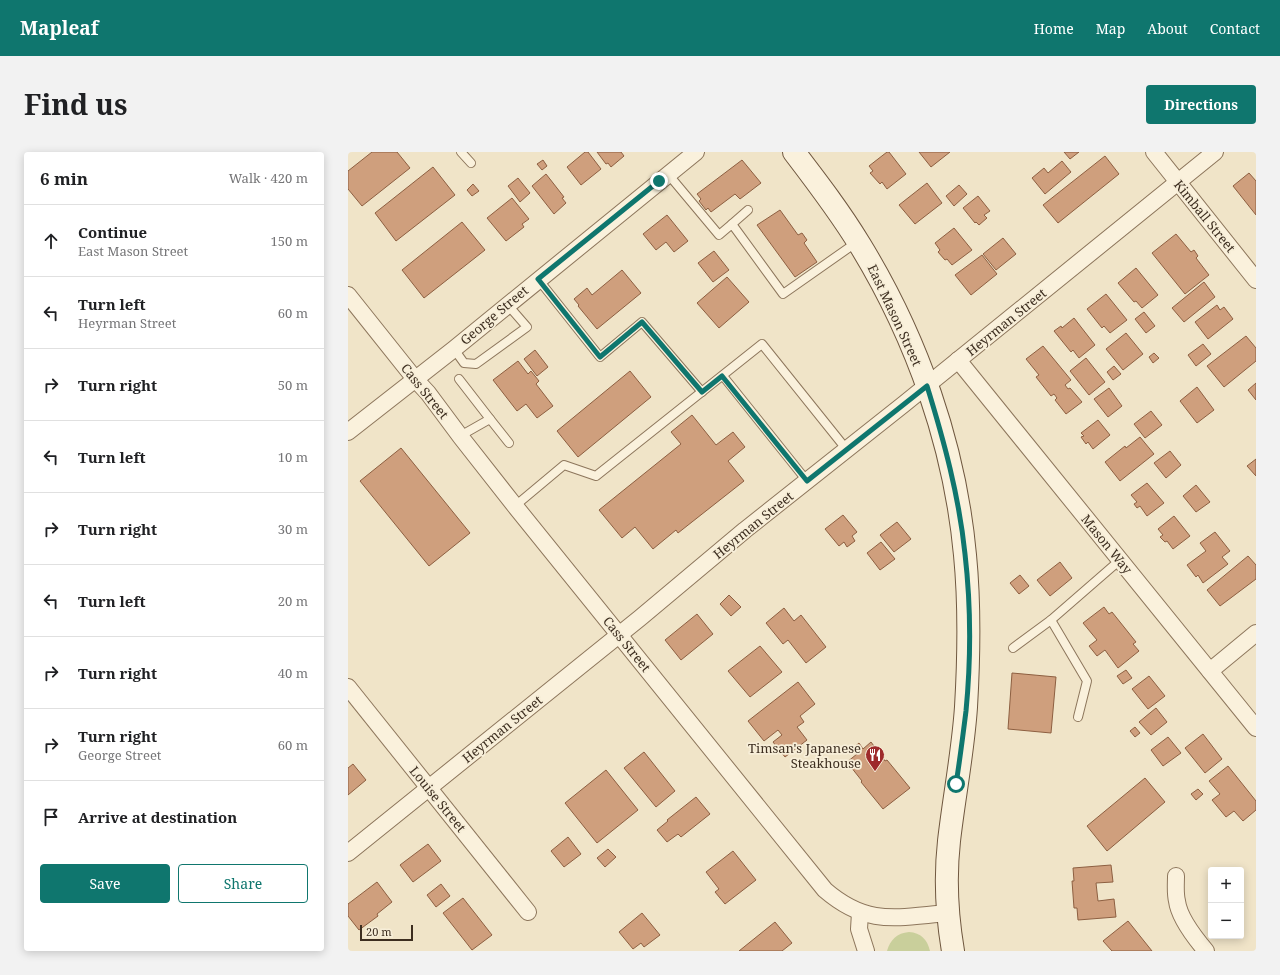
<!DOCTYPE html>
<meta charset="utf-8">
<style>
body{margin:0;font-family:"Noto Serif",serif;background:#f2f2f2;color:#202124}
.controls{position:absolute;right:12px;bottom:12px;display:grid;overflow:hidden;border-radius:4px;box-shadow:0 2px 10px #0003}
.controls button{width:36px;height:36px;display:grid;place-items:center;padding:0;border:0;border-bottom:1px solid #e0e0e0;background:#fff;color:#202124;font:20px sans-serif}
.scale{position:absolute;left:12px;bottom:10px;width:53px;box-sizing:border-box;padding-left:4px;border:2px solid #3d2e20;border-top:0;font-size:11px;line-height:14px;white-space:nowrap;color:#3d2e20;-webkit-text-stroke:3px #f7eed8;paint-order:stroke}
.stop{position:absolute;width:12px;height:12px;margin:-9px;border:3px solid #0f766e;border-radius:50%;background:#fff}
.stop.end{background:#0f766e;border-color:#fff;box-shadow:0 1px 4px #0008}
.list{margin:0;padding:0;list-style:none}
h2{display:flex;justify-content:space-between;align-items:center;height:52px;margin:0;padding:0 16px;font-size:17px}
h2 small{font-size:13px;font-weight:400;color:#757577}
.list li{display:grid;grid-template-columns:26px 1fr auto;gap:12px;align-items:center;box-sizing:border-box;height:72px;padding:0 16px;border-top:1px solid #e0e0e0}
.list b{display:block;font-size:15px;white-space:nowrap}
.list p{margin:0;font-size:13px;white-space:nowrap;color:#757577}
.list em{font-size:13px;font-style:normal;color:#757577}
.actions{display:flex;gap:8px;padding:12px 16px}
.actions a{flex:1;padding:9px 0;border:1px solid #0f766e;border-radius:4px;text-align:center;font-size:14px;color:#0f766e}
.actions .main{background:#0f766e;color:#fff}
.icon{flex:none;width:22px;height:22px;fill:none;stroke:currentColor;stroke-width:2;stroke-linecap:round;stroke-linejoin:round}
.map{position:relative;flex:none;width:908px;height:799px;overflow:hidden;border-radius:4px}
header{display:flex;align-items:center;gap:24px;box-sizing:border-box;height:56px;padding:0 20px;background:#0f766e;color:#fff}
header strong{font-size:19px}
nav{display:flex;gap:22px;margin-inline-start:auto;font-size:14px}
.intro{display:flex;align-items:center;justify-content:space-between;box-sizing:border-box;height:96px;padding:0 24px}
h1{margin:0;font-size:28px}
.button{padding:10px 18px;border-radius:4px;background:#0f766e;color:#fff;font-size:14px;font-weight:700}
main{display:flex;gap:24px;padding:0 24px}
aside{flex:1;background:#fff;border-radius:4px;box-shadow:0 2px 10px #0003}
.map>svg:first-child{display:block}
</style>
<header>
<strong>Mapleaf</strong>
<nav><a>Home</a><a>Map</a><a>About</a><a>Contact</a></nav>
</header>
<div class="intro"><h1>Find us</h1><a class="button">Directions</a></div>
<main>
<aside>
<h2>6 min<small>Walk · 420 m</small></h2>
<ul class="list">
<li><svg class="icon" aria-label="ahead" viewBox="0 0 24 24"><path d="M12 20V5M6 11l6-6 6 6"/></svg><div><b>Continue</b><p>East Mason Street</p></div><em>150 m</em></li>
<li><svg class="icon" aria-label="left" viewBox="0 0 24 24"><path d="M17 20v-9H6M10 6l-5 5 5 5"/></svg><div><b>Turn left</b><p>Heyrman Street</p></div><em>60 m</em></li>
<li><svg class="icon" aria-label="right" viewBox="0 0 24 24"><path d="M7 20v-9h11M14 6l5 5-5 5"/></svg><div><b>Turn right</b></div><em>50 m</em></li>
<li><svg class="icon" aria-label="left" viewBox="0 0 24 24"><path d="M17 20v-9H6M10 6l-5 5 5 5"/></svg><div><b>Turn left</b></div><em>10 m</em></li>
<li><svg class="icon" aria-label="right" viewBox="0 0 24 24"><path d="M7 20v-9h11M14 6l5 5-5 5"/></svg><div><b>Turn right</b></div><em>30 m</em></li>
<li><svg class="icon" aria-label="left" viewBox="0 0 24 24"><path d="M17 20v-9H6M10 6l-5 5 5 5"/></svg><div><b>Turn left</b></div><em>20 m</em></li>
<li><svg class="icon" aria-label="right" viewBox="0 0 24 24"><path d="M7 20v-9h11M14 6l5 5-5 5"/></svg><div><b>Turn right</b></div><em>40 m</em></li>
<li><svg class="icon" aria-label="right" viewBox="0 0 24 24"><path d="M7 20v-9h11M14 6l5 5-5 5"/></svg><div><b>Turn right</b><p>George Street</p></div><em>60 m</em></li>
<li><svg class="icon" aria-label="arrive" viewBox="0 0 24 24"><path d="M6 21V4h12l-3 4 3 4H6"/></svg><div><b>Arrive at destination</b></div></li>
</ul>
<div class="actions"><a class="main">Save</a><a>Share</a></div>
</aside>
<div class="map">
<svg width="908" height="799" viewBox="0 0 908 799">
<rect width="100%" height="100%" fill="#f0e4c8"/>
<path fill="#c9cf9b" d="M 561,780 C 573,781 579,787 582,799 L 539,799 C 542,788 549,781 561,780 Z"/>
<g fill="#cf9f7d" stroke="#8d5f41">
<polygon points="24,0 49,0 62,16 14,54 0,37 0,19"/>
<polygon points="237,0 240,0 253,17 233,33 219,15"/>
<polygon points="249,0 273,0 276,4 263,15 260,11 258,12"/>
<polygon points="539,0 541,0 558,22 539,37 534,30 532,32 522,21 525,19 521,14"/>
<polygon points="571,0 602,0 583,15"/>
<polygon points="716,0 731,0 722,7"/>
<polygon points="757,4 771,22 710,71 695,53"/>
<polygon points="195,8 199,14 194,18 189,12"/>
<polygon points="394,8 413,31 392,47 387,42 363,60 360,56 358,58 351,49 353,47 349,42"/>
<polygon points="714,9 723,20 697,42 684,26 696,16 700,21"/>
<polygon points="85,15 107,43 48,89 27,61"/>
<polygon points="901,21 908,29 908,63 885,34"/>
<polygon points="198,22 216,45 214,46 218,51 206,62 184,34"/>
<polygon points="170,26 182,41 172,50 160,34"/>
<polygon points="579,31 594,51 567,72 551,53"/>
<polygon points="125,32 131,39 124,44 119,38"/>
<polygon points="611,33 619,42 606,54 598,44"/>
<polygon points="630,44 642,59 636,63 639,66 631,73 628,70 627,71 615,56"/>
<polygon points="164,46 181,67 174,72 176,75 158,89 139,66"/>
<polygon points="432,58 450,83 454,81 459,88 456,91 469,110 447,125 409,73"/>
<polygon points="319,63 340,89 326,100 318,90 308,98 295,82"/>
<polygon points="114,70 137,98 76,146 54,118"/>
<polygon points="606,76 624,98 604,113 599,107 597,108 590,100 592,98 587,91"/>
<polygon points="828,82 843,100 846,98 850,104 848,106 861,123 837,142 804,101"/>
<polygon points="655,86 668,102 648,118 635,102"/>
<polygon points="366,99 381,118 365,130 350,111"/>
<polygon points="634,103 649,122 623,143 607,123"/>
<polygon points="788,116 810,143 794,156 788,149 786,150 770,131"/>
<polygon points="274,118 293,141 249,177 230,154 231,153 226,147 239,136 244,143"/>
<polygon points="379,125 401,150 371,176 349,151"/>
<polygon points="856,130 867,145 836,170 824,156"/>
<polygon points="758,142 779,168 762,181 756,174 754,176 739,157"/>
<polygon points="869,153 872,158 876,155 885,167 860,187 847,170"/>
<polygon points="796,160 807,174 798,181 787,167"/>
<polygon points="726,166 747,193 731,206 725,198 723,200 706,179 713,174 714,176"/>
<polygon points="778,181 795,202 775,218 758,197"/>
<polygon points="898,184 908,196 908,209 876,235 859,214"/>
<polygon points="855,192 863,202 848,214 840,203"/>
<polygon points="695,194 723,228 717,233 720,237 722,236 734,250 718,262 707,248 709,246 706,242 703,244 688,225 691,223 678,207"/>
<polygon points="187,198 200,215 189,224 176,207"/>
<polygon points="806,201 811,206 805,211 801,205"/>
<polygon points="738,206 757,230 741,243 722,219"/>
<polygon points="170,209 180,222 183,219 191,229 188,232 205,254 189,266 178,252 169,259 145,228"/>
<polygon points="766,214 773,222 765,228 759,220"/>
<polygon points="282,219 303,245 230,305 209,279"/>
<polygon points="908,231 908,248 900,238"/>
<polygon points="849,235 866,258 849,271 832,249"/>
<polygon points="761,236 774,254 760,265 746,247"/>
<polygon points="803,259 814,273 797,286 786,272"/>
<polygon points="344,263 368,293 385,280 397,295 380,309 396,329 330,381 328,378 305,397 287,375 274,386 251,358 333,292 323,280"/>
<polygon points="750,268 762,283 745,297 740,290 738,292 733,285 736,284 733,281"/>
<polygon points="792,285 806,302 772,329 757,310 777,294 778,296"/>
<polygon points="53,296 122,381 81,414 12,329"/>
<polygon points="822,299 833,313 818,326 806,311"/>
<polygon points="908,307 908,324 899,314"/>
<polygon points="799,331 816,351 799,364 792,354 789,356 786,352 789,350 783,343"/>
<polygon points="848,333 862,350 848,360 835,344"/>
<polygon points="495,363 509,380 504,384 507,389 499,395 496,390 491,394 477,377"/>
<polygon points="826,364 842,384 825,397 819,389 817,390 812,385 815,383 810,377"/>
<polygon points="549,370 563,387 546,400 532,383"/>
<polygon points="867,380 882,399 874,405 880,412 855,431 850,423 848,425 839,413 858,399 852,391"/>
<polygon points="533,390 547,407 532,418 519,401"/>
<polygon points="900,404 908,413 908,427 872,454 859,438"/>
<polygon points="712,410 724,426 702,444 689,428"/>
<polygon points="672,423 681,434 671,442 662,431"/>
<polygon points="381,443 393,455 383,464 372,452"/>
<polygon points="756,455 761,462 764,460 788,490 785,492 791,499 770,516 757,498 749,504 741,494 749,488 735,471"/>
<polygon points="436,456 446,469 453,463 478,495 458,511 440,488 435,492 418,471"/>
<polygon points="349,462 365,482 333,508 317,488"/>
<polygon points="412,494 434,520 402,545 380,519"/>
<polygon points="778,518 784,526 775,532 769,524"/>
<polygon points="664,521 708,525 703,581 660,577"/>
<polygon points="801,524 817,544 800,557 784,537"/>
<polygon points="450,530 467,552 452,564 456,570 449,575 459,588 437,605 433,600 431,602 426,596 428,594 425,590 434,583 430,578 416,589 400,569"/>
<polygon points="808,556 819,570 803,583 791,570"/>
<polygon points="787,575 792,581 787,585 782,579"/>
<polygon points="855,582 874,607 857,621 837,596"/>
<polygon points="820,585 833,601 815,614 803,598"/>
<polygon points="523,590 537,609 539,608 562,636 535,657 513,630 514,629 499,610 509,602 504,597 511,591 515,597"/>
<polygon points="296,600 327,639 308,655 276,616"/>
<polygon points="5,612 18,628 0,643 0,616"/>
<polygon points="880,614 908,649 908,658 895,669 886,659 878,665 864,648 872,642 861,629"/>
<polygon points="258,618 290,658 249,691 217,651"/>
<polygon points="797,626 817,650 759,699 739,674"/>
<polygon points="850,637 855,642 848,648 843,642"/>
<polygon points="348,645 362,662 333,685 330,682 319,690 309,678 320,669 319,668"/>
<polygon points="220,685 233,702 216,715 203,699"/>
<polygon points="80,692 93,709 65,730 52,713"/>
<polygon points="260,697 268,705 257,715 249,706"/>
<polygon points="385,699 408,728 377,752 367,740 371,737 358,720"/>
<polygon points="763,713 765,730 748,731 750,749 766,747 768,765 730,768 729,756 726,756 724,729 726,729 725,716"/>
<polygon points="29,730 44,750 29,762 30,764 11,778 0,764 0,752"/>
<polygon points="93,732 102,744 88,755 79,743"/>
<polygon points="115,746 144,783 124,798 95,761"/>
<polygon points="294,761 312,783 296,795 293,791 285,797 271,780"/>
<polygon points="780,769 804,799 764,799 755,789"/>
<polygon points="427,770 444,791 434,799 391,799"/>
</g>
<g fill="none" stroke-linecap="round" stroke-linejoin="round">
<g stroke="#8d765c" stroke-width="10">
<g id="lane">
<polyline points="113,0 123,11"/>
<polyline points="320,22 371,83 384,72 435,142 509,90"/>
<polyline points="384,72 400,58"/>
<polyline points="190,127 252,205 294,170 354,240"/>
<polyline points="106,197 116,211 128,212 179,175 159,152"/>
<polyline points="375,224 459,329"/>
<polyline points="111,227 142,267 112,284"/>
<polyline points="142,267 161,291"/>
<polyline points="167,354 216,313 248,324 414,192 499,298"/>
<polyline points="703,468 739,529 730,565"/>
<polyline points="665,496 703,468 772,408"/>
</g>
</g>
<g stroke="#8d765c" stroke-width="18">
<g id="street">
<polyline points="806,0 908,128"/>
<path d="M 0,143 L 67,227 L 80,241 L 112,284 L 167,354 L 477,738 C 520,775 549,765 601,761"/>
<polyline points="610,208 908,576"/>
<polyline points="0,280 106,197 348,0"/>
<polyline points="862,519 908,481"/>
<polyline points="0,535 180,760"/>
<polyline points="0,701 292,466 397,378 556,252 867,0"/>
<path d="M 828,724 C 828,732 827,741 829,749 C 831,766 847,786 858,799"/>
<polyline points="512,761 511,777 518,799"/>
</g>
</g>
<g stroke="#6f573f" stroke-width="24">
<path id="secondary" d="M 446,0 C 469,30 492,60 512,93 C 569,186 607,294 617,403 C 622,454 621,504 618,555 C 615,600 606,645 601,689 C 597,725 599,764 605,799"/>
</g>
<use href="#lane" stroke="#faf1dc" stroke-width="8"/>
<use href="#street" stroke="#faf1dc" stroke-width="16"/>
<use href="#secondary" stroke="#faf1dc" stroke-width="22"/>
</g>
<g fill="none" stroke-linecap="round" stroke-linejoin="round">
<path stroke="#0f766e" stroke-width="5" d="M 311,29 L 190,127 L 252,205 L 294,170 L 354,240 L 374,224 L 459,329 L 579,234 C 596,289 611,344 617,402 C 623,454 623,507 618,559 C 615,583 612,607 608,632"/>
</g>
<defs>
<g id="restaurant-pin" transform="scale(1)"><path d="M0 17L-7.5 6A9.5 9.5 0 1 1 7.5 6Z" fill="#9e2a2b" stroke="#f7eed8"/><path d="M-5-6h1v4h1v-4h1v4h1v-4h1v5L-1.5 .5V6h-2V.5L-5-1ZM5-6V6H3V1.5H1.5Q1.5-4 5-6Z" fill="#fff"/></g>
</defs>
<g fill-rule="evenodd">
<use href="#restaurant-pin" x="527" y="603"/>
</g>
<g text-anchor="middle" stroke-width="3.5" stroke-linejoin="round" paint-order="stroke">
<g font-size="13" fill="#3d2e20" stroke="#f7eed8">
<text transform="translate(857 64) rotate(51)" y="5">Kimball Street</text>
<text transform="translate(146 163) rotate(-40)" y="5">George Street</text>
<text transform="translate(547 163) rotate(65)" y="5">East Mason Street</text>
<text transform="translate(658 170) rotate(-39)" y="5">Heyrman Street</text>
<text transform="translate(77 239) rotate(51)" y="5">Cass Street</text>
<text transform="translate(405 373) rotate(-39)" y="5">Heyrman Street</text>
<text transform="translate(759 392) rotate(51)" y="5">Mason Way</text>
<text transform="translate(279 492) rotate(51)" y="5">Cass Street</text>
<text transform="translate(154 577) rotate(-39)" y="5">Heyrman Street</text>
<text transform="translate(90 647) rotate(51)" y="5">Louise Street</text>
</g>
<g font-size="13" fill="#3d2e20" stroke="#f7eed8" text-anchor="end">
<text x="513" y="601">Timsan's Japanese<tspan x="513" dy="15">Steakhouse</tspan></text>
</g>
</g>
</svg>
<div class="controls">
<button>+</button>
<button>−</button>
</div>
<div class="scale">20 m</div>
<div class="stop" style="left:608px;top:632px"></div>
<div class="stop end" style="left:311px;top:29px"></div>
</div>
</main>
